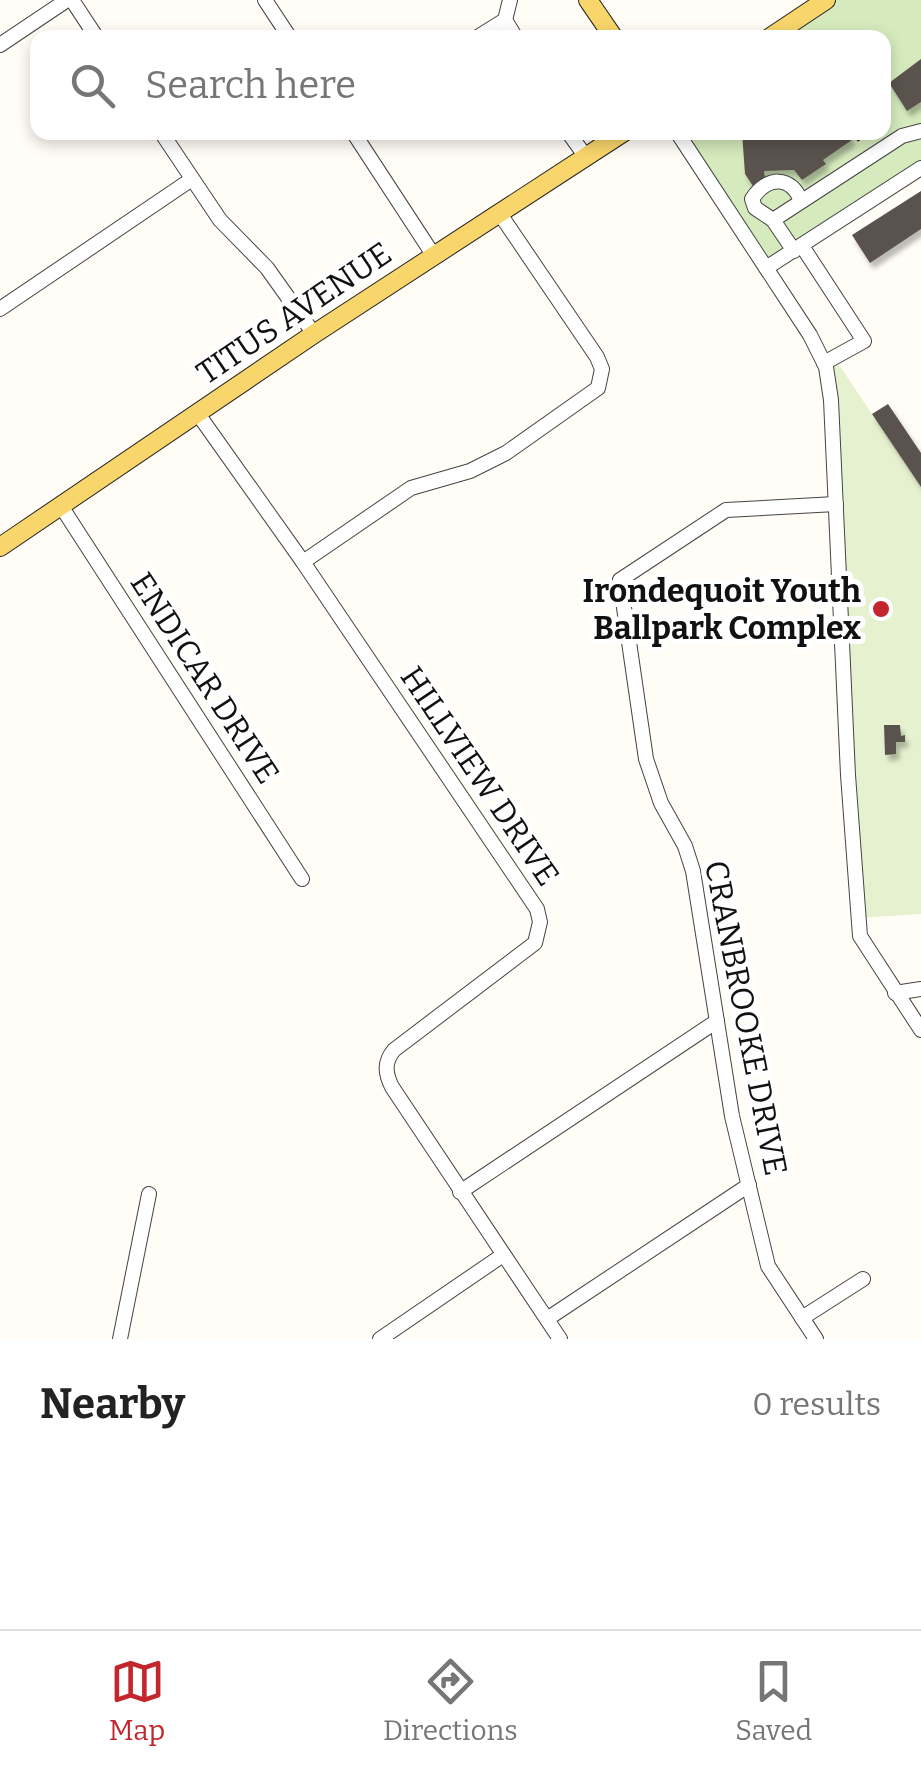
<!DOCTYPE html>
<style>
body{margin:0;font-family:Bitter,serif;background:#f6f6f6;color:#222}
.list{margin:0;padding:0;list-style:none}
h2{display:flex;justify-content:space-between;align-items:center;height:130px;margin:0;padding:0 40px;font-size:42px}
h2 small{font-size:32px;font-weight:400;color:#767676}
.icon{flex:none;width:55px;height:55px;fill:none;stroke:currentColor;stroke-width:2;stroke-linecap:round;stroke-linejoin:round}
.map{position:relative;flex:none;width:921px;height:1339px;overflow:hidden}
.search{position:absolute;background:#fff;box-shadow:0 5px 15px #0003;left:30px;right:30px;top:30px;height:110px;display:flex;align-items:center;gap:25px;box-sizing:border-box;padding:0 35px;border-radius:20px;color:#767676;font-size:38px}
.sheet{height:290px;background:#fff}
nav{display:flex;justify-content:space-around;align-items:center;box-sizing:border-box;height:140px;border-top:2px solid #e0e0e0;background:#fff;font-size:28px;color:#767676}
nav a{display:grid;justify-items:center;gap:5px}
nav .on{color:#c4262e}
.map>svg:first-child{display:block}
</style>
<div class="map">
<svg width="921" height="1339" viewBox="0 0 921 1339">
<defs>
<filter id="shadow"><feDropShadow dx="3.5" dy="6" stdDeviation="2.5" flood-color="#0004"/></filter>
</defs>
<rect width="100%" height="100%" fill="#fffdf5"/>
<polygon fill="#d5ebbd" points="826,0 921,0 921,169 767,270 677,133 884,132 884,38 769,37"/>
<polygon fill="#e6f2cf" points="835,359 921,487 921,914 857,918 824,363"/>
<g fill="#5a524d" filter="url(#shadow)">
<polygon points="921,59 921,102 907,111 889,83"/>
<polygon points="742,132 847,132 852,140 823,160 826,164 802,180 794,170 764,171 765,178 753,186 745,174"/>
<polygon points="921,191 921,229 870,263 852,235"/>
<polygon points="888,404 921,453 921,487 872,414"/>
<polygon points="884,725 900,725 901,736 905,735 905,742 896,742 896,754 885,755"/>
</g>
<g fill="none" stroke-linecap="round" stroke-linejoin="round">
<g stroke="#444" stroke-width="16">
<g id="minor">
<polyline points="72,0 97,38"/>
<polyline points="265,0 290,38"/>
<polyline points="505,20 516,38"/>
<polyline points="476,38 505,20 510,0"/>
<polyline points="0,45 67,0"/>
<polyline points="161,132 220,220 267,268 314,334"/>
<polyline points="353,132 434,256"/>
<polyline points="568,132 586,157"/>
<polyline points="677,132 810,335 826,367 831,400 848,775 860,936 921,1030"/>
<path d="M 773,220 L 755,208 L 752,199 C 767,176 791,175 801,201"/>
<polyline points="802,246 864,341 824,363"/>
<polyline points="794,251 773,220 902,136 921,131"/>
<polyline points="766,268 921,168"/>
<polyline points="0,309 192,179"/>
<path d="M 198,414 L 303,562 L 537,909 L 540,922 L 535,943 L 394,1050 C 384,1062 385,1073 392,1087 L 560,1339"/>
<polyline points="61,506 302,879"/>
<polyline points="303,562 411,488 470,471 506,453 598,388 602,369 597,357 500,214"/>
<polyline points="895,993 921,989"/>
<polyline points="460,1192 717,1021"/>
<polyline points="802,1318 863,1279"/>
<polyline points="547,1319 749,1185"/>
<polyline points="120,1339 149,1194"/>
<polyline points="380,1339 503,1255"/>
<polyline points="816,1339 768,1266 732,1116 693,871 685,846 661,803 646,759 620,580 726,510 836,504"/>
</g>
</g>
<g stroke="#222" stroke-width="20">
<g id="major">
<polyline points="588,0 614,38"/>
<polyline points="769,38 826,0"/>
<polyline points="0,547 314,334 624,132"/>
</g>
</g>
<polyline stroke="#333" stroke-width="2.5" stroke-dasharray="10 5" stroke-linecap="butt" points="855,132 859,142"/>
<use href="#minor" stroke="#fff" stroke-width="14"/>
<use href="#major" stroke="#f9d66b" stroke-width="18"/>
</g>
<circle fill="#c4262e" stroke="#fff" stroke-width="4" cx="881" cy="609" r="10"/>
<g text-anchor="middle" stroke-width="10" stroke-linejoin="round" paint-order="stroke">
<g font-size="32" fill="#111" stroke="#fff">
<text transform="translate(294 313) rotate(-34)" y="11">TITUS AVENUE</text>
<text transform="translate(205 678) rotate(57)" y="11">ENDICAR DRIVE</text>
<text transform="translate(480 776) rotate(56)" y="11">HILLVIEW DRIVE</text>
<text transform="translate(746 1018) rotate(79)" y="11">CRANBROOKE DRIVE</text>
</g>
<g font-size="32" font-weight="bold" fill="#111" stroke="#fff" text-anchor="end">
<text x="861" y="602">Irondequoit Youth<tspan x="861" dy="37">Ballpark Complex</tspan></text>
</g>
</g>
</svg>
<div class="search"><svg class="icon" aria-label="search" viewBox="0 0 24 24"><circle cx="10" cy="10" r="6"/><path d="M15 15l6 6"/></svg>Search here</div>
</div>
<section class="sheet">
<h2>Nearby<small>0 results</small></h2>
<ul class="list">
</ul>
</section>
<nav>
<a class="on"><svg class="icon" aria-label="map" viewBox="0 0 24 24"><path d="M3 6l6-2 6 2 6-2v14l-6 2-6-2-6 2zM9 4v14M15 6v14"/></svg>Map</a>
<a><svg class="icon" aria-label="directions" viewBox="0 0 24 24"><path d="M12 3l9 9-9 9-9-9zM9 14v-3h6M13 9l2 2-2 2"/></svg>Directions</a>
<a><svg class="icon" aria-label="saved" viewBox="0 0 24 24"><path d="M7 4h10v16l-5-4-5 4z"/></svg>Saved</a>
</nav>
